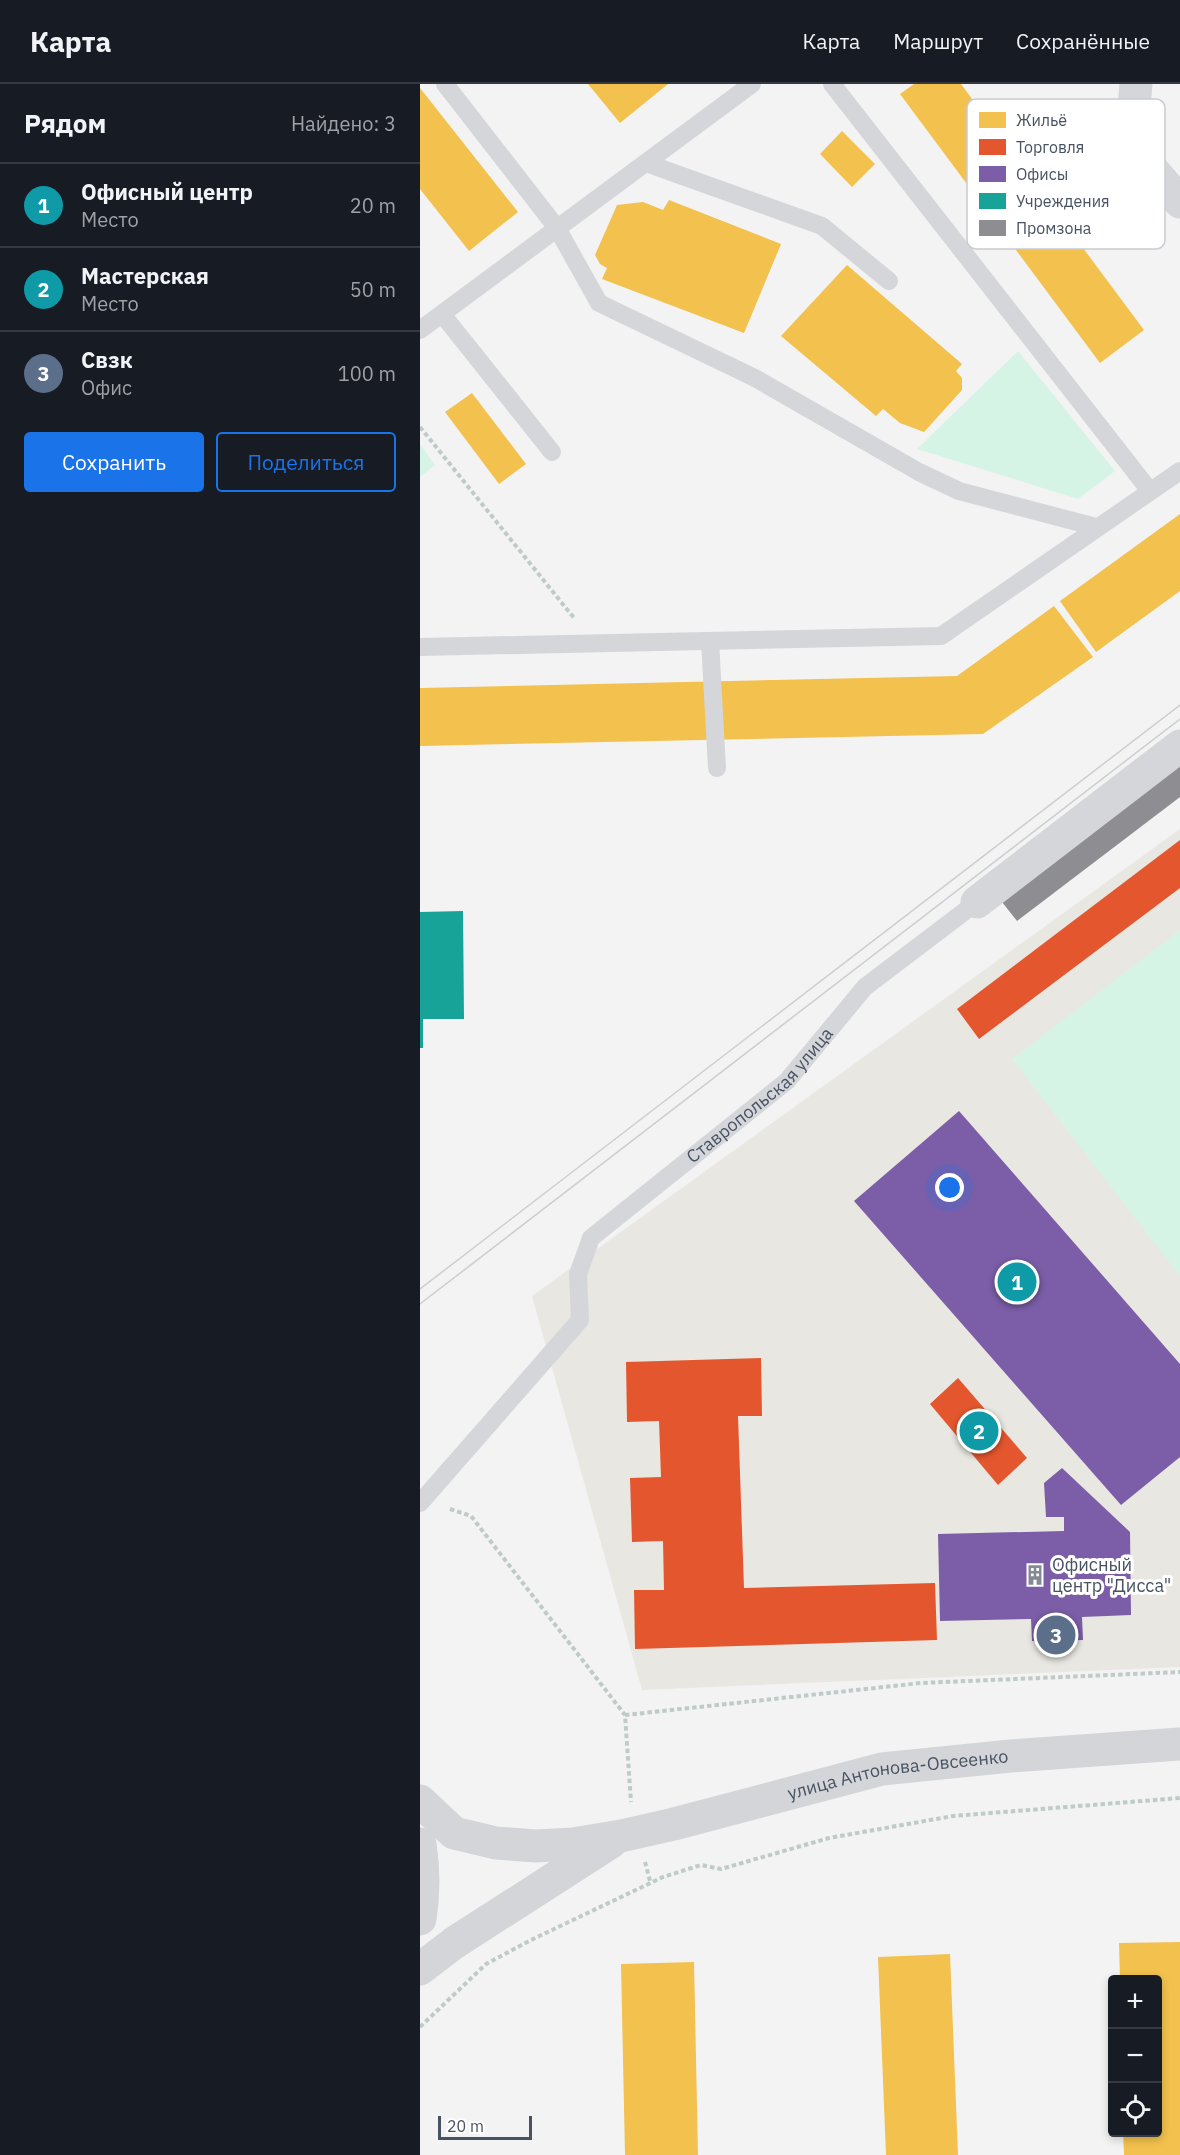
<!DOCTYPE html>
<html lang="ru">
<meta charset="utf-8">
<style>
body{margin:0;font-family:"IBM Plex Sans",sans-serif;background:#20242c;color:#f1f3f6}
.controls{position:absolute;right:18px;bottom:18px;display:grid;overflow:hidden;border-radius:6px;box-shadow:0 3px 9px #0003}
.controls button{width:54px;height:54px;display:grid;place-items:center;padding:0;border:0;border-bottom:2px solid #363941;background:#171b24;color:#f1f3f6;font:30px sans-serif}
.scale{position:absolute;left:18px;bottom:15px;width:94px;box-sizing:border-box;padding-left:6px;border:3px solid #485262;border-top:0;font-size:16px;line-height:21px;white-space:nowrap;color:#485262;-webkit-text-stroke:4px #fff;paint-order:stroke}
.you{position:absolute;left:530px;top:1104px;width:21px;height:21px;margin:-15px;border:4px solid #fff;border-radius:50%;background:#1a73e8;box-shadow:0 0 0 9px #1a73e833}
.badge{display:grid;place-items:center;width:39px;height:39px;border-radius:50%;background:#1a73e8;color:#fff;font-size:20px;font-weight:700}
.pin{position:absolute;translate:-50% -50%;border:3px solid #fff;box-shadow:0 2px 6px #0006}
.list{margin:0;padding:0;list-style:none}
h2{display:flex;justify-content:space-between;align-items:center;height:78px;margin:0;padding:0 24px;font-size:26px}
h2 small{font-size:20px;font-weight:400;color:#9ea1a6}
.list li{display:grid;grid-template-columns:39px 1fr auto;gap:18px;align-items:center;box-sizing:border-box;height:84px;padding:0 24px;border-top:2px solid #363941}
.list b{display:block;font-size:22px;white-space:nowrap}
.list p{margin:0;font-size:20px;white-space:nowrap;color:#9ea1a6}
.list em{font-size:20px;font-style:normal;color:#9ea1a6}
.actions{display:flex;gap:12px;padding:18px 24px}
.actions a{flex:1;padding:14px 0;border:2px solid #1a73e8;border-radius:6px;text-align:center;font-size:21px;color:#1a73e8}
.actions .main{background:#1a73e8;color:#fff}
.icon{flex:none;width:33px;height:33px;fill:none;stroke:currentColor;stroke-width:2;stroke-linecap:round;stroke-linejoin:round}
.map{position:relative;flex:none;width:760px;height:2071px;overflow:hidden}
header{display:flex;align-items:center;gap:36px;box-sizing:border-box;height:84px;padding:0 30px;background:#171b24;border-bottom:2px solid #363941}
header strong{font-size:28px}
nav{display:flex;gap:33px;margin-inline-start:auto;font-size:21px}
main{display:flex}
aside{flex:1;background:#171b24}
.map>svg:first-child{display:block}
</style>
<header>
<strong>Карта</strong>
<nav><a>Карта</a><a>Маршрут</a><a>Сохранённые</a></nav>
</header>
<main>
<aside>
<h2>Рядом<small>Найдено: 3</small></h2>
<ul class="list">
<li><span class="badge" style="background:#0f9aa8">1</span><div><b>Офисный центр</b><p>Место</p></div><em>20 m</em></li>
<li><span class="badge" style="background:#0f9aa8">2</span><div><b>Мастерская</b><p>Место</p></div><em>50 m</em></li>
<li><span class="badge" style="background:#5c6f8a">3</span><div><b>Свзк</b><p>Офис</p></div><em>100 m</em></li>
</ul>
<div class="actions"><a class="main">Сохранить</a><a>Поделиться</a></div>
</aside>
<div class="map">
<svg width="760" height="2071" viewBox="0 0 760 2071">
<rect width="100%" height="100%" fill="#f4f3f3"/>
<polygon fill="#e8e7e2" points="760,745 760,1583 222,1606 112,1212"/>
<g fill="#d6f4e6">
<polygon points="598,267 695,387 658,415 497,365"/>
<polygon points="0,360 15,381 0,393"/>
<polygon points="760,846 760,1192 592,975"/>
</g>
<g fill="#f2c14e">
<polygon points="168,0 248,0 200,39"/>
<polygon points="494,0 541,0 724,246 680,279 480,10"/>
<polygon points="0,4 98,128 49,167 0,105"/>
<polygon points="422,47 455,80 432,103 400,70"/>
<polygon points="249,116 361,160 324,249 182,195 187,184 180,180 175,171 197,121 223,118 243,126"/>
<polygon points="427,181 542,280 536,287 542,294 542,306 504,348 480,339 463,325 456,332 361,252"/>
<polygon points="52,309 106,380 79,400 25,328"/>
<polygon points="760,430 760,507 676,568 640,517"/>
<polygon points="634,522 673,573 563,650 0,662 0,604 537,592"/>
<polygon points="760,1858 760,2071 704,2071 703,2048 738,2048 738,1896 700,1896 699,1859"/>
<polygon points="530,1870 538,2071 466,2071 458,1873"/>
<polygon points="274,1878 278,2071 205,2071 201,1880"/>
</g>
<g fill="#e4572e">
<polygon points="760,756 760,804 559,955 537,925"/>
<polygon points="341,1274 342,1332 318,1332 324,1504 515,1499 517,1556 215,1565 214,1506 244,1506 243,1457 212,1458 210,1394 241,1393 239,1337 207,1338 206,1278"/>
<polygon points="538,1294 607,1374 578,1401 510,1320"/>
</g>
<g fill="#7b5ea7">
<polygon points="539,1027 760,1280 760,1373 701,1421 434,1117"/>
<polygon points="642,1384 710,1448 711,1531 662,1533 663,1556 612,1557 611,1535 520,1537 518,1450 644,1447 644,1433 626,1433 624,1399"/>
</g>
<polygon fill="#17a398" points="43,827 44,935 3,935 3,964 0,964 0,828"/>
<polygon fill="#8d8d92" points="760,681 760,713 597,837 582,818"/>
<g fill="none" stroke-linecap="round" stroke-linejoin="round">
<g stroke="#becbc9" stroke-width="4" stroke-dasharray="4.5 3" stroke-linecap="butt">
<polyline points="0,343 154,534"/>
<polyline points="30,1425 51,1432 205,1631 211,1718"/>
<polyline points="205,1631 501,1599 760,1588"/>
<polyline points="225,1778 230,1797"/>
<polyline points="0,1943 66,1880 111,1856 243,1793 281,1781 301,1785 409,1754 533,1732 760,1714"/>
</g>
<g stroke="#d4d6da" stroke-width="18">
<polyline points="25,0 137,144 179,219 335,294 499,388 539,407 676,443"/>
<polyline points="412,0 730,407"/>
<polyline points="226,79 402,142 469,197"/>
<polyline points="22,230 132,368"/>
<polyline points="0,246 332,0"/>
<polyline points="290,557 297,684"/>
<polyline points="0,563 521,552 760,387"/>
<path id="s1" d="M 0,1419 L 160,1236 L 158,1190 L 171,1154 L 367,997 L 445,903 L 557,818"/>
</g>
<g stroke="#d4d6da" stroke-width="33">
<polyline points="716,0 711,61 760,118"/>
<polyline points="557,818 760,662"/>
</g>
<g stroke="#d3d5d9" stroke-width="33">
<path id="s2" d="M 0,1717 L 34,1749 L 76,1759 L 116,1762 L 153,1760 L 201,1752 L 254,1740 L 462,1685 L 591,1672 L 760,1660"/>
<path d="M 0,1760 C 4,1786 4,1810 0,1835"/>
<polyline points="0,1885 34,1859 191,1758"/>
</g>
<g stroke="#ccced0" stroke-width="1.5">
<polyline points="0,1205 760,621"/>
<polyline points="0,1220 760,635"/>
</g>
</g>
<defs>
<g id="building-bare" transform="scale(1.62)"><path d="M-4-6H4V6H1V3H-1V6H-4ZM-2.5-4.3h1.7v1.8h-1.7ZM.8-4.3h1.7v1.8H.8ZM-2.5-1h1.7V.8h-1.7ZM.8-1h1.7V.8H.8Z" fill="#848a95" stroke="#fff" stroke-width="2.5" paint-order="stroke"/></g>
</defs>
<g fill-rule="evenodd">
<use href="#building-bare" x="615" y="1491"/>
</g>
<g text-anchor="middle" stroke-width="6" stroke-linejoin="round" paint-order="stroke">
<g font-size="18" fill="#485262" stroke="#fff">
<text dy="6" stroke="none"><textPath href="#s1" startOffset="549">Ставропольская улица</textPath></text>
<text dy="6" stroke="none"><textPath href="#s2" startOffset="500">улица Антонова-Овсеенко</textPath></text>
</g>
<g font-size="18" fill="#485262" stroke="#fff" text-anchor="start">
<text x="632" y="1487">Офисный<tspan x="632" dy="21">центр "Дисса"</tspan></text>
</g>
</g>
<rect x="547" y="15" width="198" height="150" rx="9" fill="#fff" stroke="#c8cbd0" stroke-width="1.5"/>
<rect x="559" y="28" width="27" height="16" fill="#f2c14e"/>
<rect x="559" y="55" width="27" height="16" fill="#e4572e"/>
<rect x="559" y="82" width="27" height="16" fill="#7b5ea7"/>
<rect x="559" y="109" width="27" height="16" fill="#17a398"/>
<rect x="559" y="136" width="27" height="16" fill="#8d8d92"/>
<g font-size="16" fill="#485262">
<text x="596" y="42">Жильё</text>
<text x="596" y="69">Торговля</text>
<text x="596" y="96">Офисы</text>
<text x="596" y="123">Учреждения</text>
<text x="596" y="150">Промзона</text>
</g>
</svg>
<div class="controls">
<button>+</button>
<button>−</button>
<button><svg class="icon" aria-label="locate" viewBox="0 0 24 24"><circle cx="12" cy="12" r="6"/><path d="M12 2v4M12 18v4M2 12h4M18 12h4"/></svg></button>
</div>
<div class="scale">20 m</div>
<div class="you"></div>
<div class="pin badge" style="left:597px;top:1198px;background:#0f9aa8">1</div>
<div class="pin badge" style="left:559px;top:1347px;background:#0f9aa8">2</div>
<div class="pin badge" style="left:636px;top:1551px;background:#5c6f8a">3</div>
</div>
</main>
